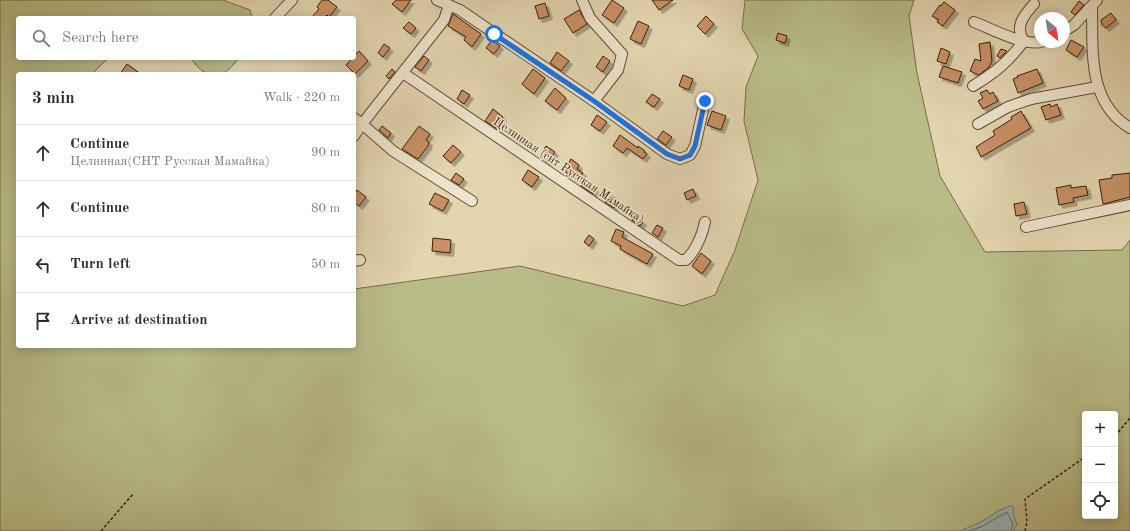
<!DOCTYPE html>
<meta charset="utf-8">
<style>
body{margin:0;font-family:"Old Standard TT",serif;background:#f7f7f7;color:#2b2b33}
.controls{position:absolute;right:12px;bottom:12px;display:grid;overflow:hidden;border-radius:4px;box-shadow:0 2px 10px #0003}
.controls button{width:36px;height:36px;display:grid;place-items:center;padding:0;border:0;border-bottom:1px solid #e1e1e2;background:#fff;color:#2b2b33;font:20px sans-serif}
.compass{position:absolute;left:1034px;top:12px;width:36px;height:36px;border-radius:50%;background:#fff;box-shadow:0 2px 10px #0003;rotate:150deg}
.stop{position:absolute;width:12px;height:12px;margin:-9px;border:3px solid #1a73e8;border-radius:50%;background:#fff}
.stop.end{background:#1a73e8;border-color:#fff;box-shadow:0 1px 4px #0008}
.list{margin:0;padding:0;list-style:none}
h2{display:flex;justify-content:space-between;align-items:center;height:52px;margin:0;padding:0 16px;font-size:17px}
h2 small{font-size:13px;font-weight:400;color:#7c7c81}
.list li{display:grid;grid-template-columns:26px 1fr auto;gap:12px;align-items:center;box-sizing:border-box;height:56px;padding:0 16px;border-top:1px solid #e1e1e2}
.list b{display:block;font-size:15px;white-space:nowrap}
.list p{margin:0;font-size:13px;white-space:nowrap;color:#7c7c81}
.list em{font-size:13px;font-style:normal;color:#7c7c81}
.icon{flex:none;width:22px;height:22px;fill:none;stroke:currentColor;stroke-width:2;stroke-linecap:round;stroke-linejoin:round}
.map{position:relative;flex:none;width:1130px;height:531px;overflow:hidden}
.search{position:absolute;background:#fff;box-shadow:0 2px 10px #0003;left:16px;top:16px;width:340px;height:44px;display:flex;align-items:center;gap:10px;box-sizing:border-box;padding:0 14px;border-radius:4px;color:#7c7c81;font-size:15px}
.panel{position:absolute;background:#fff;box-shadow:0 2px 10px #0003;left:16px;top:72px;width:340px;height:276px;border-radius:4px}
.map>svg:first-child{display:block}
</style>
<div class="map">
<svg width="1130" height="531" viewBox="0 0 1130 531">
<defs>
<filter id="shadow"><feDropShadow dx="3.5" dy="3.5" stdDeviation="0" flood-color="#0004"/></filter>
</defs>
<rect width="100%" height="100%" fill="#e2d5b0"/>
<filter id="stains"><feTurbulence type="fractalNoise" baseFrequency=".005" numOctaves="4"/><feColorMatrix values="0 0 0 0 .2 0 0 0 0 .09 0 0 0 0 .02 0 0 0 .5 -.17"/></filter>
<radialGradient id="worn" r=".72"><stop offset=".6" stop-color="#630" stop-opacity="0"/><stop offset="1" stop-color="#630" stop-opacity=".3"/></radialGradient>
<g fill="#b8bc88" stroke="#7a6c48" fill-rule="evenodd">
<path d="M 0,0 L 223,0 L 250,10 L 252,18 L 18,18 L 18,58 L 111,58 L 106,60 L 92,74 L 18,74 L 18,346 L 354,346 L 354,289 L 520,266 L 683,306 L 715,295 L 735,250 L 758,180 L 744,121 L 746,87 L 758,56 L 742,29 L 745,0 L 914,0 L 909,16 L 917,73 L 940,176 L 985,252 L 1122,250 L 1130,240 L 1130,531 L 0,531 ZM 1085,414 L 1115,414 L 1115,516 L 1085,516 Z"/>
<path d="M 191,58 L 240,58 C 235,62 229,71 223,73 C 208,79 198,69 191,58 Z"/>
</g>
<polygon fill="#98b6b5" stroke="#73796f" points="1012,505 1014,508 1013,513 1017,525 1013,531 960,531 979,523 998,511"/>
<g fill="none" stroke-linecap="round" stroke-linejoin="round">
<polyline stroke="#6a6a5e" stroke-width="1" points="968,531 981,527 1007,512 1013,524 1011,531"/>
</g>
<g fill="#c89065" stroke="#3c1d07" filter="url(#shadow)">
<polygon points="322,0 328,0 337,7 329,17 327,15 324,18 311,18 319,9 317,7"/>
<polygon points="396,0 411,0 402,12 392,4"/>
<polygon points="612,0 624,8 614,23 602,15"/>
<polygon points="652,0 673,0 659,10"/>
<polygon points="1079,1 1084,5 1075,15 1071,12"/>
<polygon points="944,2 955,10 943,26 937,22 939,20 932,16 940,5 941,6"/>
<polygon points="545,3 549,16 539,19 535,6"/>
<polygon points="579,10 587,24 573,33 564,19"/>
<polygon points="1111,13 1116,20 1106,28 1102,25 1101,20"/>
<polygon points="453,14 481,34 472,47 464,40 466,37 448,26"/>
<polygon points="706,16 714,24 705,34 697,26"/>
<polygon points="638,21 649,26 641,44 630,39"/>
<polygon points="409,22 416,28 411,34 403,28"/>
<polygon points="778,33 787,36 785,43 776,40"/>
<polygon points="492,40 500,46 494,54 486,48"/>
<polygon points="1071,40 1084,47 1077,57 1066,50"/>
<polygon points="990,42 992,61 989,67 979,75 970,71 975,59 981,61 979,44"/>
<polygon points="384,44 390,48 383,57 378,53"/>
<polygon points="941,48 950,52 946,64 937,61"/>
<polygon points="1001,49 1007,51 1000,58 997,56"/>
<polygon points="359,51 368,61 355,74 346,65"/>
<polygon points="557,52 569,61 561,71 550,63"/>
<polygon points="424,56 429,60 421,71 415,67"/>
<polygon points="603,56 610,61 603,72 596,67"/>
<polygon points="127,64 141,74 120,74"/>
<polygon points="943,66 962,72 958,83 939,77"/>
<polygon points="392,69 395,72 389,79 386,76"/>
<polygon points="533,69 545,78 534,94 522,84"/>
<polygon points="1037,69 1043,83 1018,93 1013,79 1018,77 1017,76"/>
<polygon points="683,75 693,79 689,90 679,86"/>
<polygon points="555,88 566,98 557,110 545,101"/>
<polygon points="462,90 470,95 464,104 457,99"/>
<polygon points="987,90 990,94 993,92 998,101 983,109 978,101 983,98 980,93"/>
<polygon points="652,94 660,99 654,107 646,102"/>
<polygon points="1050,104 1051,107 1057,104 1061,115 1046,120 1041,107"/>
<polygon points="493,109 503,117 496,128 485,121"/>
<polygon points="712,111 726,116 721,130 707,125"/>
<polygon points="1021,111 1031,128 981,157 976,147 995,135 993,131 1012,119 1011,117"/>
<polygon points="597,115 607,122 600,131 591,125"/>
<polygon points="382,126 391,133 388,138 379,130"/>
<polygon points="419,126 430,134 426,140 429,142 428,146 418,159 402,149"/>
<polygon points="663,131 672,137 666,145 657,139"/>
<polygon points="620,135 638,148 638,146 645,151 644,152 647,154 643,159 627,148 623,153 613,146"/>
<polygon points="453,145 461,152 451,163 443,156"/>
<polygon points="546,146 555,152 548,162 540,156"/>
<polygon points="571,159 579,165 577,169 583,173 578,181 564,171"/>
<polygon points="528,170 539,177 532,187 522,180"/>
<polygon points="456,173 464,179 459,185 451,180"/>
<polygon points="1130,173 1130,197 1103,204 1099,180 1112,178 1112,175"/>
<polygon points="585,181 596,190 593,194 581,186"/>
<polygon points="1071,185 1071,188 1086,186 1088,195 1073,198 1074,202 1059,205 1056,188"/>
<polygon points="693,189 696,196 687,200 684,193"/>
<polygon points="357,190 366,197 359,206 354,202 354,194"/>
<polygon points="435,193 449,200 443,211 429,204"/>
<polygon points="611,195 619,201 614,208 605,202"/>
<polygon points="1024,202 1027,214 1016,216 1014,204"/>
<polygon points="635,216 643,222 640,226 632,220"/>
<polygon points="657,225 663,228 658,237 652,233"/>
<polygon points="616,229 624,232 622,237 653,254 647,264 620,249 621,246 611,241"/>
<polygon points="589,235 594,239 589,246 584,242"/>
<polygon points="433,238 451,240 450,253 432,251"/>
<polygon points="701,253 711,261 702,274 692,266"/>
</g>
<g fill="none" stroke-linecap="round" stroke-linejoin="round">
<g stroke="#664b31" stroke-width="12">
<g id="minor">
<polyline points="437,0 460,10 594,101 667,154 680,159 690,155 695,146 705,101"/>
<polyline points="582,0 590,18 622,54 618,70 594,101"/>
<path d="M 1092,7 C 1093,50 1087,102 1130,128"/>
<polyline points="275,18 292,0"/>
<path d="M 974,22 C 992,29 1023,46 1041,42"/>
<polyline points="1064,31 1074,25 1097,0"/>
<path d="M 403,73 L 679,260 L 686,260 C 696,250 702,236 705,222"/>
<path d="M 973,86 C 996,72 1008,62 1024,41 C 1014,27 1024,15 1034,4"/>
<polyline points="354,118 362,124 444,20 449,5"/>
<polyline points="978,124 1008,107 1031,99 1097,87"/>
<polyline points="354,136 362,124 393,151 472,201"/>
<polyline points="1026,227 1130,205"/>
<polyline points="354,261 360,260"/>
</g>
</g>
<g stroke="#3c1d07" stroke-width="1.5" stroke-dasharray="3 2" stroke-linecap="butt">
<polyline points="1115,436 1130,418"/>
<polyline points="101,531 133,494"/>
<polyline points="1025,531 1027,522 1025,499 1085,457"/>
</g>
<use href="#minor" stroke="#ece4cc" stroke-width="10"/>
</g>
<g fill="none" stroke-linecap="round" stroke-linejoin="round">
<polyline stroke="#1a73e8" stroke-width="5" points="494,34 594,101 667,154 680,159 690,155 695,146 705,101"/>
</g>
<g text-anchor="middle" stroke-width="3" stroke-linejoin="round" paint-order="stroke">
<g font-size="12" fill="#3c1d07" stroke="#ece4cc">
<text transform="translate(569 170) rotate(34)" y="4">Целинная (снт Русская Мамайка)</text>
</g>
</g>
<rect width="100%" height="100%" filter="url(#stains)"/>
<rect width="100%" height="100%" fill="url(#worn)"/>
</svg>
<div class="controls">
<button>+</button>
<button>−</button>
<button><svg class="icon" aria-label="locate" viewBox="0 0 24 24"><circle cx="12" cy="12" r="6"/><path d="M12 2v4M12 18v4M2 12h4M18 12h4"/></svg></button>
</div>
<svg class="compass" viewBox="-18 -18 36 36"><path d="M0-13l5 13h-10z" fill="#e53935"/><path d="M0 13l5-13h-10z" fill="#7c7c81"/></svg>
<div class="stop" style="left:494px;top:34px"></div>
<div class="stop end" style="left:705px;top:101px"></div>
<div class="search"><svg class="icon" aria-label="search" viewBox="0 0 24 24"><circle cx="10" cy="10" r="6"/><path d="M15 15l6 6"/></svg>Search here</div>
<section class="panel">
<h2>3 min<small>Walk · 220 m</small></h2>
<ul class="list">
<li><svg class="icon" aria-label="ahead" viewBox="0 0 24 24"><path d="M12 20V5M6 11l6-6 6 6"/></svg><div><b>Continue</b><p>Целинная(СНТ Русская Мамайка)</p></div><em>90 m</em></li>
<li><svg class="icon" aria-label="ahead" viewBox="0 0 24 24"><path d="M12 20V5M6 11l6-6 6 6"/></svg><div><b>Continue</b></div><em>80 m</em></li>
<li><svg class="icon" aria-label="left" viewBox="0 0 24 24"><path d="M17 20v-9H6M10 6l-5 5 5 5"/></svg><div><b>Turn left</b></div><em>50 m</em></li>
<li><svg class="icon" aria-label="arrive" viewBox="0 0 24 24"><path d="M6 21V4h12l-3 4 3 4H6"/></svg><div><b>Arrive at destination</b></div></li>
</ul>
</section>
</div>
